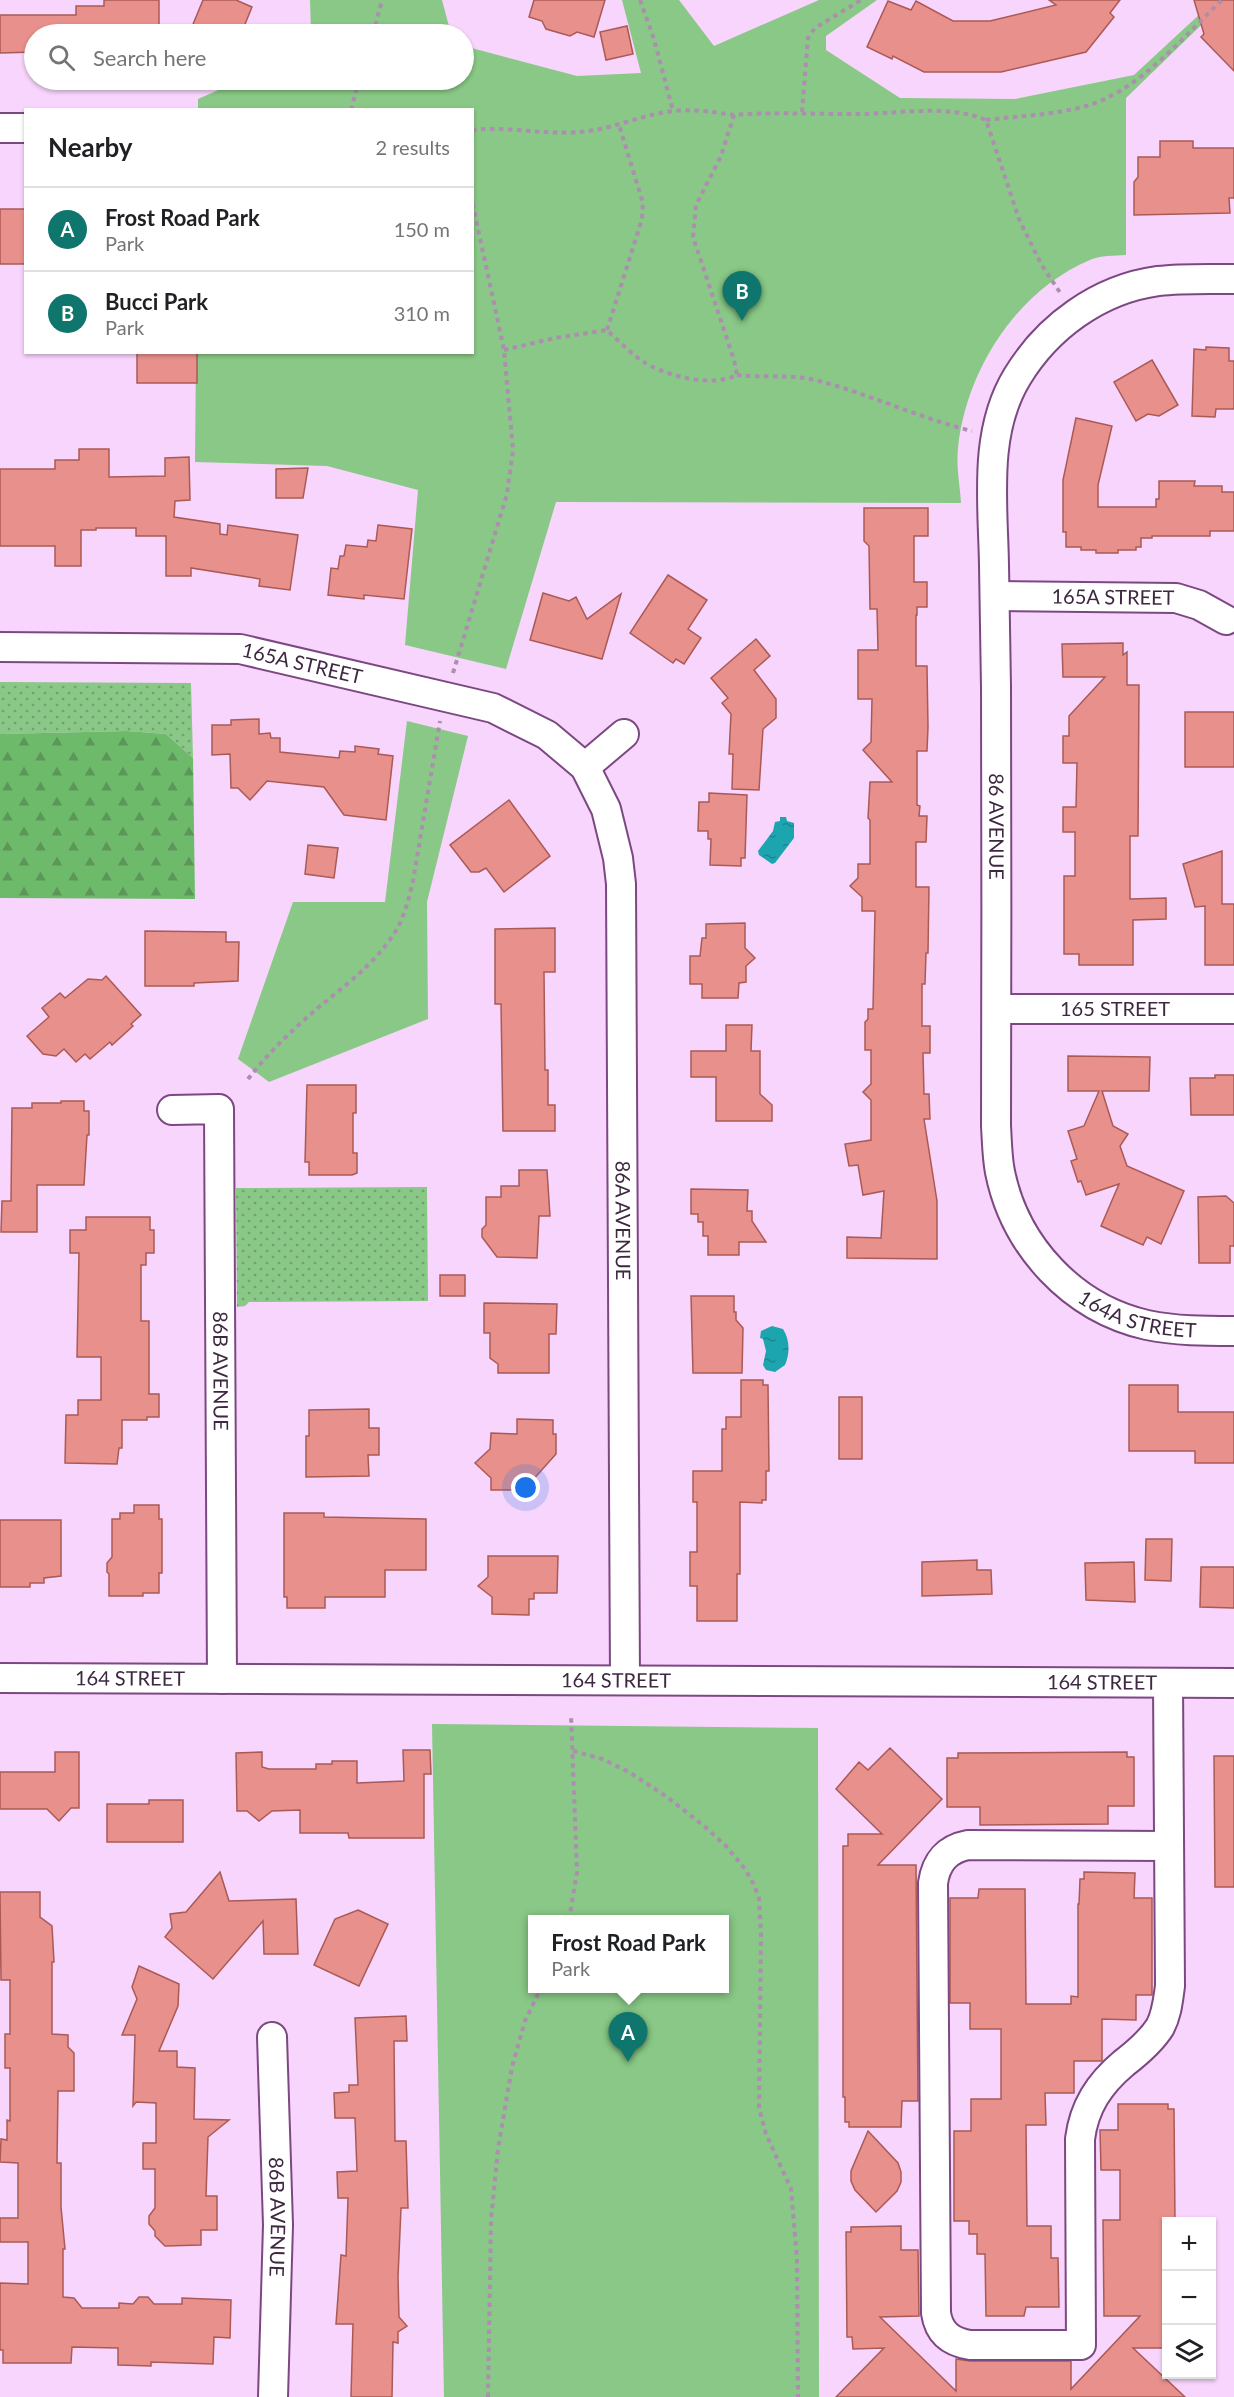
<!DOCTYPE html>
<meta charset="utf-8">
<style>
body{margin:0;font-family:Lato,sans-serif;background:#f6f6f6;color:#202124}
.controls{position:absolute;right:18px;bottom:18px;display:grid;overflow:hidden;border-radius:0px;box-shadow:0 2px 4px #0004}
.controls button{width:54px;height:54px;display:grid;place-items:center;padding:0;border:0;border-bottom:2px solid #e0e0e0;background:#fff;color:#202124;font:30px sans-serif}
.you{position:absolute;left:526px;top:1488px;width:21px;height:21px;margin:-15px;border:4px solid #fff;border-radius:50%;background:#1a73e8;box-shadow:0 0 0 9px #1a73e833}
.badge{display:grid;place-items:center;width:39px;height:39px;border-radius:50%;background:#0f766e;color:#fff;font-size:20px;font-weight:700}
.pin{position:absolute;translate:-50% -50px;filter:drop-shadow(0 2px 3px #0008)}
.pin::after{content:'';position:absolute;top:32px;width:21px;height:18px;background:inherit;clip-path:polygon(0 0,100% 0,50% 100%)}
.popup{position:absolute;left:528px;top:1915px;width:201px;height:78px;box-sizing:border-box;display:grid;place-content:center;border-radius:0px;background:#fff;filter:drop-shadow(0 2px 4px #0005);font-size:20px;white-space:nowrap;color:#757577}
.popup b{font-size:22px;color:#202124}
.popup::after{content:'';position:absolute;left:50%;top:100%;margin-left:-12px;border:12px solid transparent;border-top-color:#fff}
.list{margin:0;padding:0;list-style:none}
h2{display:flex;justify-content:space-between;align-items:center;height:78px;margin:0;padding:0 24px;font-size:26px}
h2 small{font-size:20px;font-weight:400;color:#757577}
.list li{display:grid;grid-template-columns:39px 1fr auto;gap:18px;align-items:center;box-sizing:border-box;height:84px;padding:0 24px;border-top:2px solid #e0e0e0}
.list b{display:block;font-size:22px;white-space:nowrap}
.list p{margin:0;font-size:20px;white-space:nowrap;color:#757577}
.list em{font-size:20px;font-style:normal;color:#757577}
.icon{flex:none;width:33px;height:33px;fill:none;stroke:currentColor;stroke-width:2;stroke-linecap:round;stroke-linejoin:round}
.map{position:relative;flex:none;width:1234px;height:2397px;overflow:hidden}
.search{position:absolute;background:#fff;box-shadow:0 2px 4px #0004;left:24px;top:24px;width:450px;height:66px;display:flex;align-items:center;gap:15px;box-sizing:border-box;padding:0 21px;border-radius:33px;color:#757577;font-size:22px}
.panel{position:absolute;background:#fff;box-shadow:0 2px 4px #0004;left:24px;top:108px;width:450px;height:246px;border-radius:0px}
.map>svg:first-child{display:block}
</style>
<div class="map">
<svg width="1234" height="2397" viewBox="0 0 1234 2397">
<defs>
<pattern id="grass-dots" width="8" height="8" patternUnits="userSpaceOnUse" patternTransform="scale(1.5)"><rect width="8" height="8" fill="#89c886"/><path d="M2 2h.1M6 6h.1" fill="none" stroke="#71a26f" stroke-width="1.8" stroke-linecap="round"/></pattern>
<pattern id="forest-firs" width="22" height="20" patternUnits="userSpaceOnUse" patternTransform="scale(1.5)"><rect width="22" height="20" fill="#6eba6b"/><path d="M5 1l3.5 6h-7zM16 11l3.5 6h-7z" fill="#5c9759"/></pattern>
<pattern id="water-ripples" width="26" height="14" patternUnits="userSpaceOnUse" patternTransform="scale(1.5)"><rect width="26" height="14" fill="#1da5af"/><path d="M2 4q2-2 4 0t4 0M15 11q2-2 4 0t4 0" fill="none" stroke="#1b8690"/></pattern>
</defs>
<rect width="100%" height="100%" fill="#f8d5fc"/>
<g fill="url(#grass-dots)">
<polygon points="0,682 191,683 193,758 166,734 127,731 0,734"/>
<polygon points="427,1187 428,1301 249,1302 245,1306 237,1307 236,1188"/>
</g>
<polygon fill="url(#forest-firs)" points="127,731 166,734 193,758 195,899 0,898 0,734"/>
<g fill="#89c886" fill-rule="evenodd">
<polygon points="310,0 442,0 451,34 311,34"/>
<path d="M 622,0 L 679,0 L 714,46 L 819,0 L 877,0 L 826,36 L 826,50 L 900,98 L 1015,99 L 1134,75 L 1215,0 L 1227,0 L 1126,98 L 1126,255 C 1115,256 1100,255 1090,260 C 1016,291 966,371 958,448 C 956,466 960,486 961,503 L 556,502 L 506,669 L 405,645 L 418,490 L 327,466 L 195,462 L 196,353 L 472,352 L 472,110 L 198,110 L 198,99 L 241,80 L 464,80 L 464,46 L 577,76 L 641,73 Z"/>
<polygon points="407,721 468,736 427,902 428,1019 269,1082 238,1059 293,902 385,902"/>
<path d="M 432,1724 L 818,1728 L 819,2397 L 444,2397 ZM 532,1920 L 724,1920 L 724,1988 L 532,1988 Z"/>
</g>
<g fill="url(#water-ripples)">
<polygon points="780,817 786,817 787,821 794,823 794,838 775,863 772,864 759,855 758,851 773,831 775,822 780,821"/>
<path d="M 772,1326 L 783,1329 C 790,1340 790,1353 785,1365 L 775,1372 L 766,1370 L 763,1365 L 766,1351 L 763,1339 L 760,1338 L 761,1331 Z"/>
</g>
<g fill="#e8908b" stroke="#ab5956" stroke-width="1.5">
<polygon points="104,0 159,0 159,34 34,34 34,52 0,53 0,15 76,15 76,6 104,6"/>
<polygon points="203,0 236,0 252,7 241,34 189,34"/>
<polygon points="534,0 605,0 594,37 577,32 570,36 546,29 542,21 529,17"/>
<polygon points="1049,0 1120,0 1110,13 1114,17 1086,52 1001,72 924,72 893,56 892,59 867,47 888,1 911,10 916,1 953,21 990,21 1056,5"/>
<polygon points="1194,0 1234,0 1234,71 1201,37 1204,34"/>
<polygon points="627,26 633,54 606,60 600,32"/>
<polygon points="1160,141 1193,141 1193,148 1234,148 1234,198 1229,198 1230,213 1134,215 1134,182 1138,177 1138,157 1160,157"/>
<rect x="0" y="209" width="26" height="55"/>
<polygon points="1206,347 1229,348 1229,361 1234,361 1234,409 1216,409 1215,417 1192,416 1194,349 1206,350"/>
<rect x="137" y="353" width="60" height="30"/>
<polygon points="1152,360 1178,405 1159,416 1148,414 1136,421 1114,382"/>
<polygon points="1076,418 1112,426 1098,485 1098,507 1156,507 1156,499 1159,499 1159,481 1195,481 1194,486 1222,486 1222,492 1234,492 1234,531 1210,531 1210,536 1152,536 1152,538 1141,538 1141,547 1136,547 1136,550 1118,550 1118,553 1096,553 1096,550 1081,550 1081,547 1066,547 1066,532 1063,532 1063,480"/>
<polygon points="79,449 109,449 109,477 165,476 165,458 189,457 190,500 175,501 174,517 220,524 220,534 227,535 228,525 298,535 290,590 259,586 260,579 191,568 191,576 166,576 166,536 136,536 136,528 96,528 96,530 81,530 81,566 55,566 55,546 0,546 0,469 55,469 55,460 79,460"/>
<polygon points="308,468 303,498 276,498 276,469"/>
<polygon points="864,508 928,508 928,536 914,536 914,582 927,582 927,607 917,607 917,615 916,615 916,666 927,666 928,727 927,751 917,751 917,805 920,806 919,816 927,816 926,842 916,842 916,887 929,887 928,953 926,953 925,984 922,984 922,1026 930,1026 930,1053 923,1053 924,1094 929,1094 930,1119 924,1119 937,1201 937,1259 847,1258 847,1237 881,1238 884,1191 863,1195 858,1165 849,1166 845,1144 871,1140 871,1100 863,1092 871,1084 871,1050 865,1050 865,1022 868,1019 868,1009 873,1009 875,911 862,911 862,897 850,886 858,878 858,864 870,864 870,820 868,818 870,782 892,782 863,750 871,742 872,699 858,699 858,650 878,650 877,609 870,609 869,546 864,541"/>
<polygon points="378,525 412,529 404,599 364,595 364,599 328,595 331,568 338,569 340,556 344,556 346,545 367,547 368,540 376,541"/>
<polygon points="668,575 707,600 688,629 701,638 684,664 676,659 673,663 630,633"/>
<polygon points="543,593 569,601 576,597 587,619 621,594 602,659 530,640"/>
<polygon points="756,639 770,656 754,670 776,699 776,718 763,729 759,790 732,789 733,754 729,754 731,714 722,703 728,698 711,678"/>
<polygon points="1123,643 1123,655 1127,652 1127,685 1139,685 1138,836 1130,836 1130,899 1166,898 1166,919 1133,920 1133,965 1079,965 1079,954 1064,954 1064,876 1075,876 1075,832 1063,832 1063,807 1076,807 1077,763 1063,763 1063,736 1069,736 1069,716 1105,677 1063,677 1062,644"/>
<rect x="1185" y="712" width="49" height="55"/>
<polygon points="259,719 259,734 270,733 271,738 280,738 280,752 339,758 340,751 355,752 355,746 379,749 378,754 393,756 386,820 344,815 324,787 267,781 250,800 238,788 231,788 230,754 212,755 212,725 231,725 231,720"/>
<polygon points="709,793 747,795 745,858 741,858 741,866 710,865 711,839 708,839 708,831 698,831 699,802 709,802"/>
<polygon points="509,800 550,856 504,892 486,868 479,872 471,872 450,845"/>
<polygon points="308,845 338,848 334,878 305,874"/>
<polygon points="1222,851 1222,904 1234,904 1234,965 1205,965 1205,906 1195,907 1183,864"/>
<polygon points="745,923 745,948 755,958 746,966 746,982 739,983 738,998 702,998 702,984 690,984 690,956 700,956 702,938 706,938 706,924"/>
<polygon points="555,928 555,972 544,972 545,1070 548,1070 548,1105 555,1105 555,1131 503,1131 501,1004 495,1004 495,929"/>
<polygon points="145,931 226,932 226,942 239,942 238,981 194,983 194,986 145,986"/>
<polygon points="106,976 141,1015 131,1024 133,1026 112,1045 110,1042 90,1059 85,1054 76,1062 64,1049 56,1056 43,1054 27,1036 49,1017 42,1008 60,993 65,998 88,979 102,980"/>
<polygon points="726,1025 752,1025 751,1051 760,1051 760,1094 772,1105 772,1121 716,1121 716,1077 691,1077 691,1051 726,1051"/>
<polygon points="1068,1056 1150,1057 1149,1091 1102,1091 1113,1126 1128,1134 1120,1146 1127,1166 1184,1191 1161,1244 1147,1237 1143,1245 1101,1226 1119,1184 1086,1195 1081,1181 1078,1182 1071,1161 1077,1159 1068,1131 1084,1126 1099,1091 1068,1091"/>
<polygon points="1215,1075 1234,1075 1234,1115 1191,1115 1190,1078 1215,1078"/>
<polygon points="307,1085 356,1085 356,1113 353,1113 353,1153 357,1153 357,1173 352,1175 309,1175 309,1162 305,1162"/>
<polygon points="61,1101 84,1101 84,1111 89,1111 89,1135 87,1135 84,1185 37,1185 37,1232 1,1232 2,1201 11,1201 12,1108 32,1108 32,1103 61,1103"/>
<polygon points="519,1170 547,1170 550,1216 539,1216 537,1258 497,1257 482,1237 482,1229 486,1225 486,1197 501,1197 501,1186 519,1186"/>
<polygon points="691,1189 748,1190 747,1211 752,1211 752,1221 766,1242 739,1242 739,1255 708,1255 708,1236 703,1236 703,1222 698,1222 698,1214 691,1214"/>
<polygon points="1226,1196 1234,1203 1234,1246 1230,1246 1230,1263 1199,1263 1198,1197"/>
<polygon points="86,1217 150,1217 150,1230 154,1230 154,1253 146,1253 146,1265 141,1265 141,1321 149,1321 149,1394 159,1394 159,1417 147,1417 147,1420 122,1420 122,1448 119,1448 117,1464 65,1463 66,1415 78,1415 78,1400 101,1400 101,1357 77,1357 79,1253 70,1253 70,1230 86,1230"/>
<rect x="440" y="1275" width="25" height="21"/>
<polygon points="691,1296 734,1296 734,1312 736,1312 736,1320 743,1328 742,1373 693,1373"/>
<polygon points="484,1303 557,1304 556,1334 549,1334 549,1373 498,1373 498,1364 490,1358 490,1333 484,1333"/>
<polygon points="741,1380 763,1380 763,1385 768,1385 769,1471 766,1471 766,1500 762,1500 762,1503 740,1502 740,1574 737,1574 737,1621 697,1621 697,1586 690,1586 690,1552 697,1552 697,1502 693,1502 693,1471 722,1471 722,1429 726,1429 726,1417 741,1417"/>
<polygon points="1129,1385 1178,1385 1178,1412 1234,1412 1234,1463 1195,1463 1195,1451 1129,1451"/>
<rect x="839" y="1397" width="23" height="62"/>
<polygon points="369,1409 369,1428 379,1428 379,1455 368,1455 369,1476 306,1477 306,1436 309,1436 309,1410"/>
<polygon points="517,1419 553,1420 553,1434 556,1434 556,1454 531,1482 531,1490 491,1490 491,1478 475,1463 490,1449 491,1433 517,1434"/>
<polygon points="134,1505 159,1505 159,1519 162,1519 162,1573 159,1573 159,1593 143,1593 143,1596 109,1596 109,1574 107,1572 107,1563 112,1557 112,1519 120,1519 120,1513 134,1513"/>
<polygon points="284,1513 324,1513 324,1517 426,1519 426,1570 385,1570 385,1597 325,1597 325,1608 287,1608 287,1597 284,1597"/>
<polygon points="0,1520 61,1520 61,1576 44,1578 44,1583 30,1583 30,1587 0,1587"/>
<polygon points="1146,1539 1172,1539 1171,1581 1145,1580"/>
<polygon points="488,1556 558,1556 557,1593 534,1593 534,1599 529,1599 529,1615 492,1614 492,1597 478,1586 488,1577"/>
<polygon points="977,1560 977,1570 991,1570 992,1594 922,1596 922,1562"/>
<polygon points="1134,1562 1135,1602 1086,1600 1085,1563"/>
<polygon points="1201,1567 1234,1567 1234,1608 1200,1607"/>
<polygon points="890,1748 942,1799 878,1865 916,1865 918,2101 902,2101 901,2127 849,2127 849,2122 845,2122 845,2097 843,2097 843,1846 848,1846 848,1834 882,1834 836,1789 859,1762 868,1770"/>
<polygon points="403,1750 430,1750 431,1774 424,1774 424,1838 349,1838 348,1833 300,1833 300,1810 272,1811 259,1821 247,1811 237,1811 236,1753 262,1752 262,1767 269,1769 316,1769 316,1764 332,1764 332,1761 357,1761 357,1783 404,1781"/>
<polygon points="55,1752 79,1752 79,1808 71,1808 59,1821 47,1809 0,1809 0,1772 55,1772"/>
<polygon points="1127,1752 1127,1757 1134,1757 1134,1806 1108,1806 1108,1824 980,1825 980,1807 947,1807 947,1758 958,1758 958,1753"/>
<polygon points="1214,1756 1234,1756 1234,1887 1215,1887"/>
<polygon points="149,1800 183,1800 183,1842 107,1842 107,1804 149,1804"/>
<polygon points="220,1872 229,1901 296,1899 298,1954 264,1954 263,1921 213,1979 165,1937 172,1928 170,1914 186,1912"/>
<polygon points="1084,1872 1135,1873 1134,1898 1152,1898 1152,1995 1136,1995 1136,2020 1102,2019 1102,2061 1074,2061 1074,2093 1045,2093 1046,2125 1026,2125 1027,2226 1051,2226 1051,2258 1058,2258 1059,2307 1026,2307 1024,2316 986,2316 985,2254 977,2254 977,2234 969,2234 969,2221 954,2221 954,2131 971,2131 971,2099 1001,2099 1001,2029 970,2029 970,2003 950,2003 950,1898 978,1898 979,1889 1025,1889 1026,2004 1071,2004 1071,1996 1078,1997 1078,1904 1079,1904 1080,1879 1084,1879"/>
<polygon points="0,1892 40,1892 40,1917 52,1926 54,1962 52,1962 52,2034 68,2035 68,2047 74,2053 74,2091 58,2091 57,2163 61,2163 61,2207 65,2249 63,2249 63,2297 74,2298 82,2308 119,2308 119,2303 133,2304 139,2297 148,2297 154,2304 182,2304 182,2298 231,2300 230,2338 214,2337 213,2364 151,2362 151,2366 118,2365 118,2348 72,2347 71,2363 3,2363 3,2350 0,2350 0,2283 28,2284 28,2242 0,2242 0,2218 18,2218 18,2163 0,2162 1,2139 7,2140 7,2120 10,2121 10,2068 5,2068 5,2034 10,2034 10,1980 1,1980"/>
<polygon points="358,1910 388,1924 359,1986 314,1965 335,1919"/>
<polygon points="139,1966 179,1984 178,2006 159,2051 177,2051 177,2067 195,2068 194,2119 229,2120 208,2137 206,2196 217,2196 217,2230 201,2230 201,2245 165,2246 155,2236 155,2231 149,2224 149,2216 155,2208 155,2169 143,2169 143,2143 156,2143 156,2103 136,2102 133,2106 135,2035 122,2035 137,1999 132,1987"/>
<polygon points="406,2016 407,2041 394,2041 395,2141 406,2141 408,2208 401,2208 398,2277 399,2317 407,2326 398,2332 398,2343 393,2342 392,2397 351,2397 353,2324 336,2324 341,2255 346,2256 348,2198 338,2198 337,2172 357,2171 355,2118 335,2118 334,2093 349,2092 349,2085 358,2085 355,2018"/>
<polygon points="1118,2104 1168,2104 1168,2109 1174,2109 1175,2222 1167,2222 1167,2348 1133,2348 1185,2397 836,2397 884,2348 853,2349 852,2337 847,2337 846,2232 851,2232 851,2227 901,2226 901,2250 918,2250 919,2316 880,2317 956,2391 956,2359 970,2361 1071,2361 1071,2389 1140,2316 1104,2316 1103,2220 1120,2220 1120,2170 1101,2170 1100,2130 1118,2130"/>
<polygon points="868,2131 898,2163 901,2172 901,2182 897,2191 876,2212 855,2190 851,2181 851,2171"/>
</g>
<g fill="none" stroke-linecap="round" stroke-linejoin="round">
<g stroke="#7c4882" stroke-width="32">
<g id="minor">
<polyline points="0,128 26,128"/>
<path id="s1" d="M 1234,279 C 1209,279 1183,278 1158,281 C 1099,289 1047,327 1017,377 C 983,433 993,503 994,565 C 995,606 995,646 996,686 C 996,833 997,979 996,1126 C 997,1141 997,1157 1000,1172 C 1015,1246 1072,1308 1147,1325 C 1176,1331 1205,1331 1234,1331"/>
<path id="s2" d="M 995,596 L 1176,598 L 1199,605 L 1226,620"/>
<path id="s3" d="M 0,647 L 240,649 L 493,708 L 547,735 L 585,767 L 606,809 L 618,858 L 621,884 L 625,1680"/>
<polyline points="585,767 624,734"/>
<path id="s4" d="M 997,1009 L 1234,1009"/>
<path id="s5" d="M 172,1110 L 219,1109 L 222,1679"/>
<path id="s6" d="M 0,1678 L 1234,1683"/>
<path d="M 1168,1683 L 1170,1986 C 1168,2000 1167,2014 1160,2027 C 1151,2041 1137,2053 1124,2063 C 1099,2084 1084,2107 1080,2139 L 1081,2345 L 970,2345 C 951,2342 939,2333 936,2313 L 933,1883 C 936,1862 947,1849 968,1845 L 1168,1846"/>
<path id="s7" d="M 272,2037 L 278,2225 L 273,2397"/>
</g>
</g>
<g stroke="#ac8eaf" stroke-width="4" stroke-dasharray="4.5 4.5" stroke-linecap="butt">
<polyline points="640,0 654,39 673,111"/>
<polyline points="373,34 382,0"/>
<polyline points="351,110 359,80"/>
<polyline points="802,112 808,38 815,28 861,0"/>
<path d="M 986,120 C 1018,116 1054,115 1086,106 C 1139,91 1183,37 1222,0"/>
<path d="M 472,130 C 508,126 543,135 579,132 C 612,130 642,114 674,111 C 694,109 714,112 734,115"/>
<polyline points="607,330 642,219 643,203 619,125"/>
<path d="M 504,350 L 555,338 L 607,330 C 618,340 629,352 642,361 C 666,376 710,388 737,375 L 734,360 L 693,237 L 696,205 L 721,156 L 734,115 C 772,112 810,114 849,114 C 893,115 945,103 986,120 L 1019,219 L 1041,264 L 1061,294"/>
<path d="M 737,375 C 762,378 789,374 815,380 C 868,393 918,418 972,431"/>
<polyline points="453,673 507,494 513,450 504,350 472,201"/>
<path d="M 248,1079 C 269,1052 293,1029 319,1007 C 347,984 378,961 397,929 C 405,914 409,898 413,881 L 440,721"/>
<polyline points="573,1751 602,1759 629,1772 667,1797 704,1826 726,1846 745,1869 753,1883 759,1898 761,1935 759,2108 766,2134 791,2189 797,2258 798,2397"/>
<polyline points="569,1920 577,1872 571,1715"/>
<polyline points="488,2397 491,2220 498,2149 512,2067 525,2021 541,1988"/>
</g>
<use href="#minor" stroke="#fff" stroke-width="28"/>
</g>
<g text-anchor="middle" stroke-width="5" stroke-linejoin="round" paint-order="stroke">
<g font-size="20" fill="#3e2740" stroke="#fff">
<text dy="7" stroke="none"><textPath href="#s2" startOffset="118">165A STREET</textPath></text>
<text dy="7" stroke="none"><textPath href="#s3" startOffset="304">165A STREET</textPath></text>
<text dy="7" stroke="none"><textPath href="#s1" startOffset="706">86 AVENUE</textPath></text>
<text dy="7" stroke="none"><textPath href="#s4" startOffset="118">165 STREET</textPath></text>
<text dy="7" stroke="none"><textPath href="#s3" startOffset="1070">86A AVENUE</textPath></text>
<text dy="7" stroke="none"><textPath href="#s1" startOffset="1264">164A STREET</textPath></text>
<text dy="7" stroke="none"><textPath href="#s5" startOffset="309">86B AVENUE</textPath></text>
<text dy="7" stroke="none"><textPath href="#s6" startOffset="130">164 STREET</textPath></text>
<text dy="7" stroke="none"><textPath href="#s6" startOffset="616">164 STREET</textPath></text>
<text dy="7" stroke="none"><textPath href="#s6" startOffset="1102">164 STREET</textPath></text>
<text dy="7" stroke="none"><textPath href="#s7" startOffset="180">86B AVENUE</textPath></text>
</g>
</g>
</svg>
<div class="controls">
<button>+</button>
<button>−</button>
<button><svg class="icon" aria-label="layers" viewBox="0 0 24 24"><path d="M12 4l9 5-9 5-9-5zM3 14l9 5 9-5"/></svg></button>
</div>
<div class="you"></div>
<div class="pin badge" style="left:628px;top:2062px">A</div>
<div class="popup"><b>Frost Road Park</b>Park</div>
<div class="pin badge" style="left:742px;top:321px">B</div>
<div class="search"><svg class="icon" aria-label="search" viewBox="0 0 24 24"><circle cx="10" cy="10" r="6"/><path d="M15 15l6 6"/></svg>Search here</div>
<section class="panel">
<h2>Nearby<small>2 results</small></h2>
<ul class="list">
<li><span class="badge">A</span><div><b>Frost Road Park</b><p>Park</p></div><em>150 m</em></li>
<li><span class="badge">B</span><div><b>Bucci Park</b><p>Park</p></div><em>310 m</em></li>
</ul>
</section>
</div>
